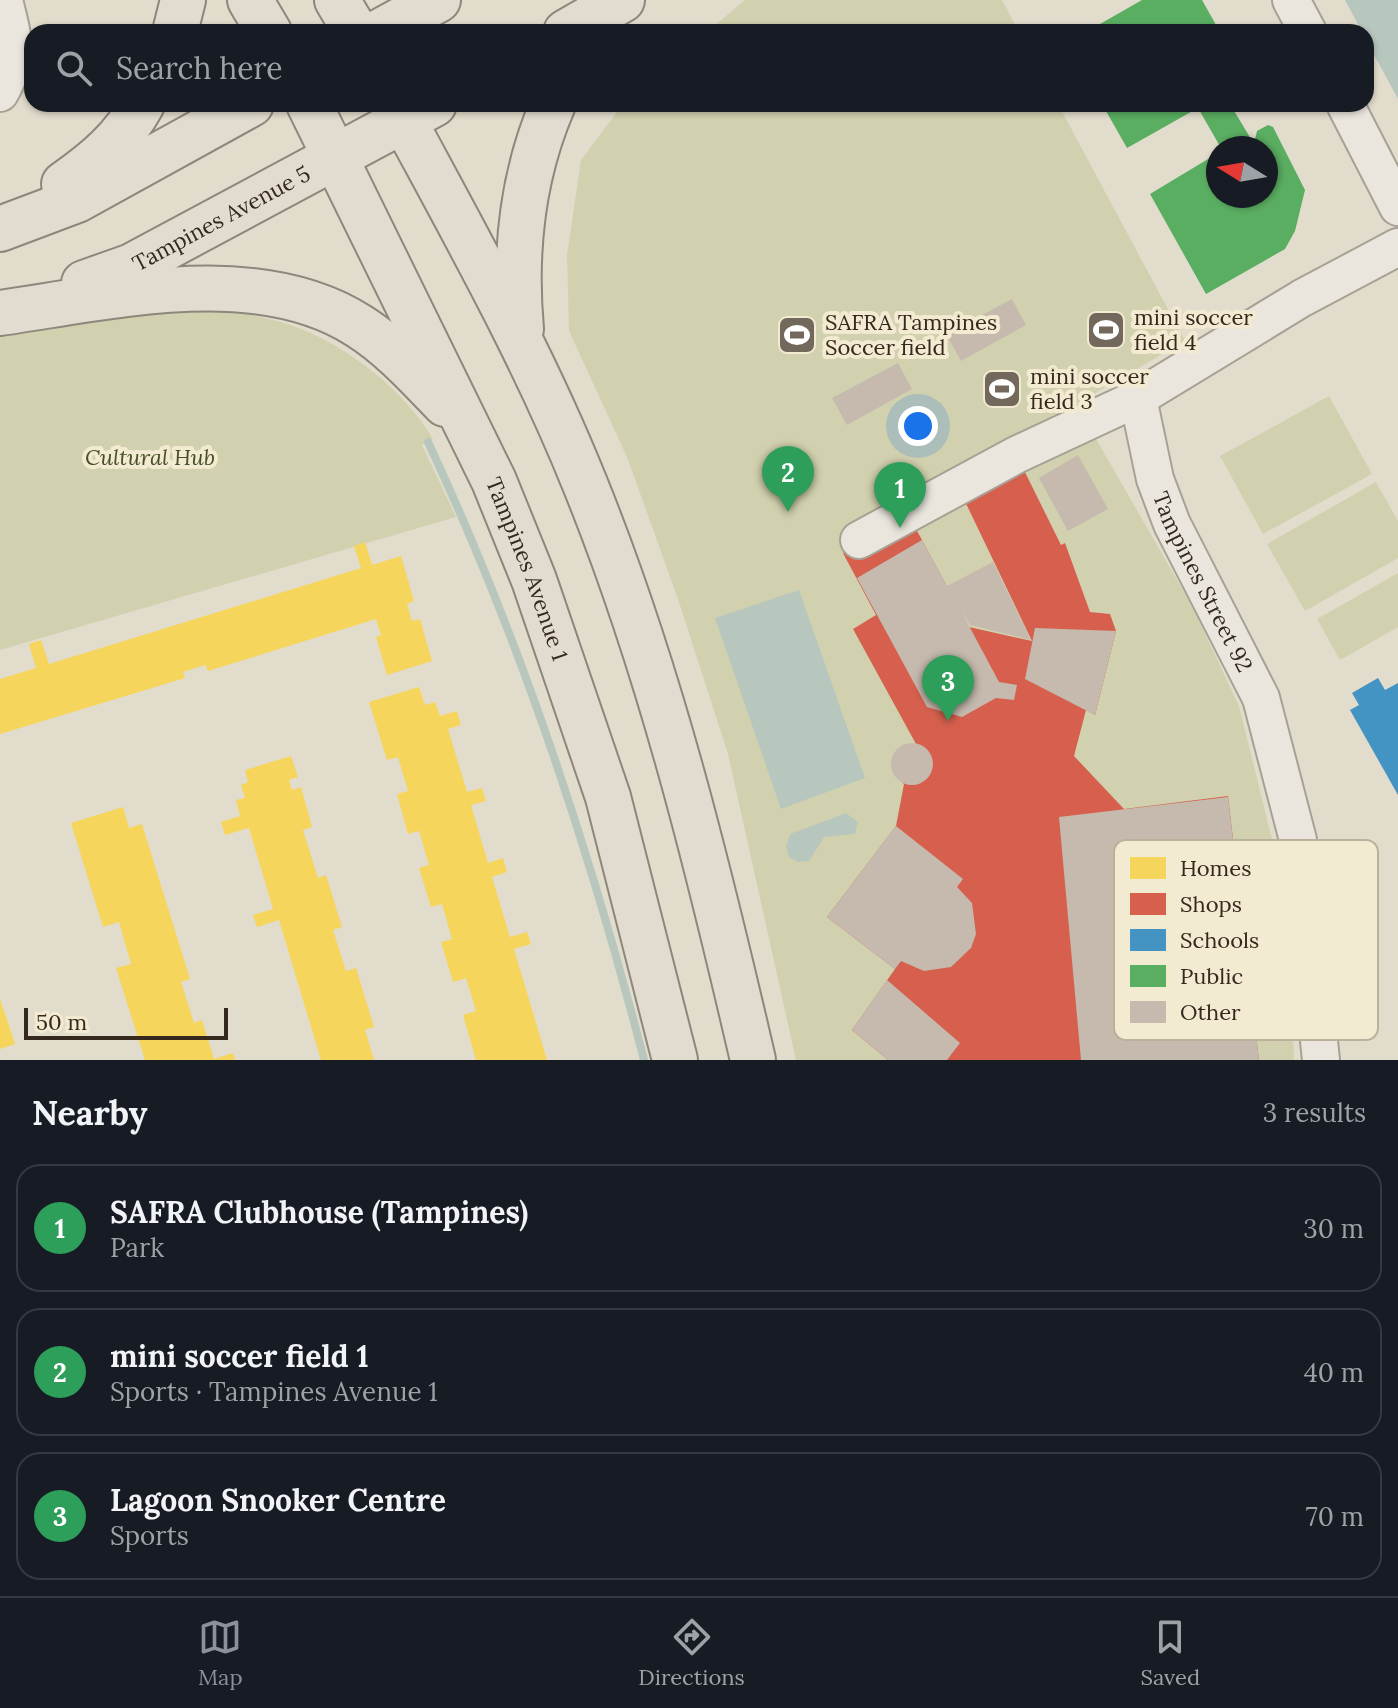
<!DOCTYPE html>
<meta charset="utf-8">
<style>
body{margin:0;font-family:Lora,serif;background:#20242c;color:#f1f3f6}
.compass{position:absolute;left:1206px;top:136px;width:72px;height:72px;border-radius:50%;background:#171b24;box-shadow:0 2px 6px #0004;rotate:281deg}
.scale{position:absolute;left:24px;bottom:20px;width:204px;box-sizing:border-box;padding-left:8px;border:4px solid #35291e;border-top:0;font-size:22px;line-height:28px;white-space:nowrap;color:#35291e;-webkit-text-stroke:6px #f3ead2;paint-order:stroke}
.you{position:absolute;left:918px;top:426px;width:28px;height:28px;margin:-20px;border:6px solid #fff;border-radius:50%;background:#1a73e8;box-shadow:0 0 0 12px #1a73e833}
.badge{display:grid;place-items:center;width:52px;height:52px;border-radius:50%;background:#8c9099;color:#fff;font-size:26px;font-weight:700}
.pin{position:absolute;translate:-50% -66px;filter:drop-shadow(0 2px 4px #0008)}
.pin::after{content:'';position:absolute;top:42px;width:28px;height:24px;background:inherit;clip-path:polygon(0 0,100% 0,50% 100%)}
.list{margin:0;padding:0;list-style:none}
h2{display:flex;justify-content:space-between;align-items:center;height:104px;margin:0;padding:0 32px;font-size:34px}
h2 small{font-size:26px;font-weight:400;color:#9ea1a6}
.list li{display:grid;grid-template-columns:52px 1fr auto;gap:24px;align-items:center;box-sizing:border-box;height:128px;margin:0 16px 16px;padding:0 16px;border:2px solid #363941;border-radius:24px}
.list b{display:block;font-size:30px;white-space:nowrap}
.list p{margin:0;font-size:26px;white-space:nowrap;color:#9ea1a6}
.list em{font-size:26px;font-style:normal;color:#9ea1a6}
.icon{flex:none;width:44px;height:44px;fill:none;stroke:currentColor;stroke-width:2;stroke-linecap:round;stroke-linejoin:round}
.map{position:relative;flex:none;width:1398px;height:1060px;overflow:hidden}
.search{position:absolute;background:#171b24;box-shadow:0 2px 6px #0004;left:24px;right:24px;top:24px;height:88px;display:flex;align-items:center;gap:20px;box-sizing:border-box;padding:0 28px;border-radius:24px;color:#9ea1a6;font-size:30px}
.sheet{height:536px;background:#171b24}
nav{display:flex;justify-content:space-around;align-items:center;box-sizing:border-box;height:112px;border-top:2px solid #363941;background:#171b24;font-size:22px;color:#9ea1a6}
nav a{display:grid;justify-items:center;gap:4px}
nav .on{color:#8c9099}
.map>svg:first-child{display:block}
</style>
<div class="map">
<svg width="1398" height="1060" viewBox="0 0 1398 1060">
<rect width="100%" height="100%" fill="#e2dccc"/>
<g fill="#d1d1af">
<polygon points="745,0 1002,0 1019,32 707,32"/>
<polygon points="623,104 1058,104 1185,341 1076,404 1192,606 1239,706 1274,847 1292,1001 1294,1060 796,1060 728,754 678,599 627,457 569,331 567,255 581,160"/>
<path d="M 220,308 C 244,314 270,318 293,326 C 347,345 404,390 433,439 L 422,445 L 456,517 L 0,650 L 0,337 L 143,313 Z"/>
<polygon points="1329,396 1372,474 1263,534 1220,456"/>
<polygon points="1376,482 1398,521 1398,558 1305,611 1267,544"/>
<polygon points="1398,573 1398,627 1340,660 1317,619"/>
</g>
<g fill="#b7c7bd">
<polygon points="1345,0 1398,0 1398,99 1366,40 1366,32 1362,32"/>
<polygon points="799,590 865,778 781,809 715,618"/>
<polygon points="846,813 858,822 855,834 824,837 809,861 799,862 789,857 786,847 790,834"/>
</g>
<g fill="#f6d55c">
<polygon points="365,542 372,565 401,556 414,601 407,604 412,621 420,619 432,661 387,675 376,637 381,635 376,619 208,671 205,665 183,672 185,678 0,734 0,679 36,668 29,644 41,640 49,664 361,568 354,546"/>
<polygon points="419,687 425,705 435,702 440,716 457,711 461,725 448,729 467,792 482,788 486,801 471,805 488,863 503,858 507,872 492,877 510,937 527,932 531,944 514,949 547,1060 476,1060 463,1015 476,1011 466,978 453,982 441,942 452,939 442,904 431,907 419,868 429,865 419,831 408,834 397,794 408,791 398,757 387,760 369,702"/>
<polygon points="291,756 298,777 289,780 292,790 301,787 312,827 303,830 318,878 326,875 342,927 333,930 346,971 356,968 374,1027 365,1030 374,1060 321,1060 279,920 257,927 253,915 273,909 249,828 225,835 221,822 240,816 236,800 245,798 241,785 248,782 245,770"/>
<polygon points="123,807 129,828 142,824 190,979 181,982 194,1023 202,1020 214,1059 233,1053 235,1060 145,1060 116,968 131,964 119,922 103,927 71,823"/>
<polygon points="0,999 15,1044 0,1049"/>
</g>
<polygon fill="#d6604d" points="1017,456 1061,545 1065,543 1090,612 1110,614 1116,631 1095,715 1086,710 1074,756 1124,809 1228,796 1259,1060 888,1060 852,1030 895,969 827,917 896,826 904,784 894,774 892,760 903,745 916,744 853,629 876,615 843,553 909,516 969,627 1032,641 959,489"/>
<polygon fill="#4393c3" points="1378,678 1385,690 1398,683 1398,795 1350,710 1359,705 1352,693"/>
<g fill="#5aae61">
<polygon points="1142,0 1202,0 1220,32 1086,32"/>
<polygon points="1102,104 1230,104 1254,144 1257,131 1268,125 1273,127 1305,190 1295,231 1285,249 1206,294 1150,194 1218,153 1218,196 1266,196 1266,148 1221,148 1198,108 1127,148"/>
</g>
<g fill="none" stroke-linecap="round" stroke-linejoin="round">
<path stroke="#b7c7bd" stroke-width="8" d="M 428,442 C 520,639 590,850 644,1060"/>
</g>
<g fill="#c5baad">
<polygon points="1012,299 1026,325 961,361 946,334"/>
<polygon points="898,363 912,389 847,425 832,398"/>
<polygon points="1078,455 1108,509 1068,531 1039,478"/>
<polygon points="922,540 947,586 993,562 1031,640 970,625 960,609 999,682 1017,685 1014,700 996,698 962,717 927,707 857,578"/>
<polygon points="1035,628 1116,631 1095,715 1025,679"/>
<circle cx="912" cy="764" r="21"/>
<polygon points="1228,797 1259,1060 1081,1060 1059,817"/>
<polygon points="896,826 963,879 957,887 972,903 976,934 971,948 951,967 924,971 901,961 895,969 827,917"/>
<polygon points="887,980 960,1043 947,1060 888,1060 852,1030"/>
</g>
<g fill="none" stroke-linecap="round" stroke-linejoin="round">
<g stroke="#a7a195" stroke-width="40">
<g id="minor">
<polyline points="1291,0 1308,32"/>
<path d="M 0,93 C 21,57 13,38 4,0"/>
<polyline points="1345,104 1398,207"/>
<path id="s1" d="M 1138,398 L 1155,479 L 1172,524 L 1261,698 L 1298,840 L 1321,1060"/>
<polyline points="859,540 1016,455 1138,398 1302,298 1398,247"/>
</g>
</g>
<g stroke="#8d867c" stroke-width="48">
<g id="major">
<polyline points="250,0 269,32"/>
<polyline points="337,0 356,32"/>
<polyline points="175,32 183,0"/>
<polyline points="379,32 438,0"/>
<polyline points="566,32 622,0"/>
<path id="s2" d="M 309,104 L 494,481 L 534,580 L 608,797 L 675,1060"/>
<path d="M 395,104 C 462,229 532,352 585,484 C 660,669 708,866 753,1060"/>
<path d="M 64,184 C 97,161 123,139 142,104"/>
<polyline points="0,229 77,200 251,104"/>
<path id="s3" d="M 84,283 L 132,266 L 434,104"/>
<path d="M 0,313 C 111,297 258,261 359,326 C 391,346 419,377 445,404"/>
<path d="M 521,329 C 514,251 522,176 553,104"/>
</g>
</g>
<use href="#minor" stroke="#eae6dd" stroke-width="36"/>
<use href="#major" stroke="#e1dccf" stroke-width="44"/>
</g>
<defs>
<g id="stadium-square" transform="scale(2)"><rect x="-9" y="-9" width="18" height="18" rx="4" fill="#72685b" stroke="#f3ead2"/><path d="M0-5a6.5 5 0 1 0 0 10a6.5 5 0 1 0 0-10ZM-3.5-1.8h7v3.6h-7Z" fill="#fff"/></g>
</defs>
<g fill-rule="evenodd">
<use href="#stadium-square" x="1106" y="330"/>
<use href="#stadium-square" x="797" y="335"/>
<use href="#stadium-square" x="1002" y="389"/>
</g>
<g text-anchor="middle" stroke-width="8" stroke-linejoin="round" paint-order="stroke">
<g font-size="22" fill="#35291e" stroke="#f3ead2">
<text dy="8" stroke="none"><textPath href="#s3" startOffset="152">Tampines Avenue 5</textPath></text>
<text dy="8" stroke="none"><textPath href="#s2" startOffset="514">Tampines Avenue 1</textPath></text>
<text dy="8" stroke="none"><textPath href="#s1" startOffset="196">Tampines Street 92</textPath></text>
</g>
<g font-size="22" fill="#35291e" stroke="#f3ead2" text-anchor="start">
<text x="1134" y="325">mini soccer<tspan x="1134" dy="25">field 4</tspan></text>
<text x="825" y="330">SAFRA Tampines<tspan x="825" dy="25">Soccer field</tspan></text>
<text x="1030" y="384">mini soccer<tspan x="1030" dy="25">field 3</tspan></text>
</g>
<g font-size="22" font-style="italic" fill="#465026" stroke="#f3ead2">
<text x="150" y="465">Cultural Hub</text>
</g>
</g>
<rect x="1114" y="840" width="264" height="200" rx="12" fill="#f3ead2" stroke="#bab09c" stroke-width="2"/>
<rect x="1130" y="857" width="36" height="22" fill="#f6d55c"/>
<rect x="1130" y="893" width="36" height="22" fill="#d6604d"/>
<rect x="1130" y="929" width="36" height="22" fill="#4393c3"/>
<rect x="1130" y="965" width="36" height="22" fill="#5aae61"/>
<rect x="1130" y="1001" width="36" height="22" fill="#c5baad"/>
<g font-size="22" fill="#35291e">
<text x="1180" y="876">Homes</text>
<text x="1180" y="912">Shops</text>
<text x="1180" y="948">Schools</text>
<text x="1180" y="984">Public</text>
<text x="1180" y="1020">Other</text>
</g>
</svg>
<svg class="compass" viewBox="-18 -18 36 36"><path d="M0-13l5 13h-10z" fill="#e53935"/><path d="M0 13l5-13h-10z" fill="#9ea1a6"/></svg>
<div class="scale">50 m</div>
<div class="you"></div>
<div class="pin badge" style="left:900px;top:528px;background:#2e9e5b">1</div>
<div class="pin badge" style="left:788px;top:512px;background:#2e9e5b">2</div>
<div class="pin badge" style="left:948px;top:721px;background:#2e9e5b">3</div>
<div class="search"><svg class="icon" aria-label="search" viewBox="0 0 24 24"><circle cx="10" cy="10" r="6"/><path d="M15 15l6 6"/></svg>Search here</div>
</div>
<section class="sheet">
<h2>Nearby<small>3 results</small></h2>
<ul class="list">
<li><span class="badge" style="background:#2e9e5b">1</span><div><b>SAFRA Clubhouse (Tampines)</b><p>Park</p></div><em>30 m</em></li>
<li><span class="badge" style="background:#2e9e5b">2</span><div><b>mini soccer field 1</b><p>Sports · Tampines Avenue 1</p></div><em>40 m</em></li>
<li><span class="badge" style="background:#2e9e5b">3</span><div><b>Lagoon Snooker Centre</b><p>Sports</p></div><em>70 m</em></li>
</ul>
</section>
<nav>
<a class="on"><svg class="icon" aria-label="map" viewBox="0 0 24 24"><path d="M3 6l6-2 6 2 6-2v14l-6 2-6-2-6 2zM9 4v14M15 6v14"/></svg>Map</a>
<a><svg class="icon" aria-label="directions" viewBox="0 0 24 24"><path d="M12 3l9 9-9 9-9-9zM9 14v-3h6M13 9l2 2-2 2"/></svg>Directions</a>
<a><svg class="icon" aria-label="saved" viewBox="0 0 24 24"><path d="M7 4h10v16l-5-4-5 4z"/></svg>Saved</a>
</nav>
